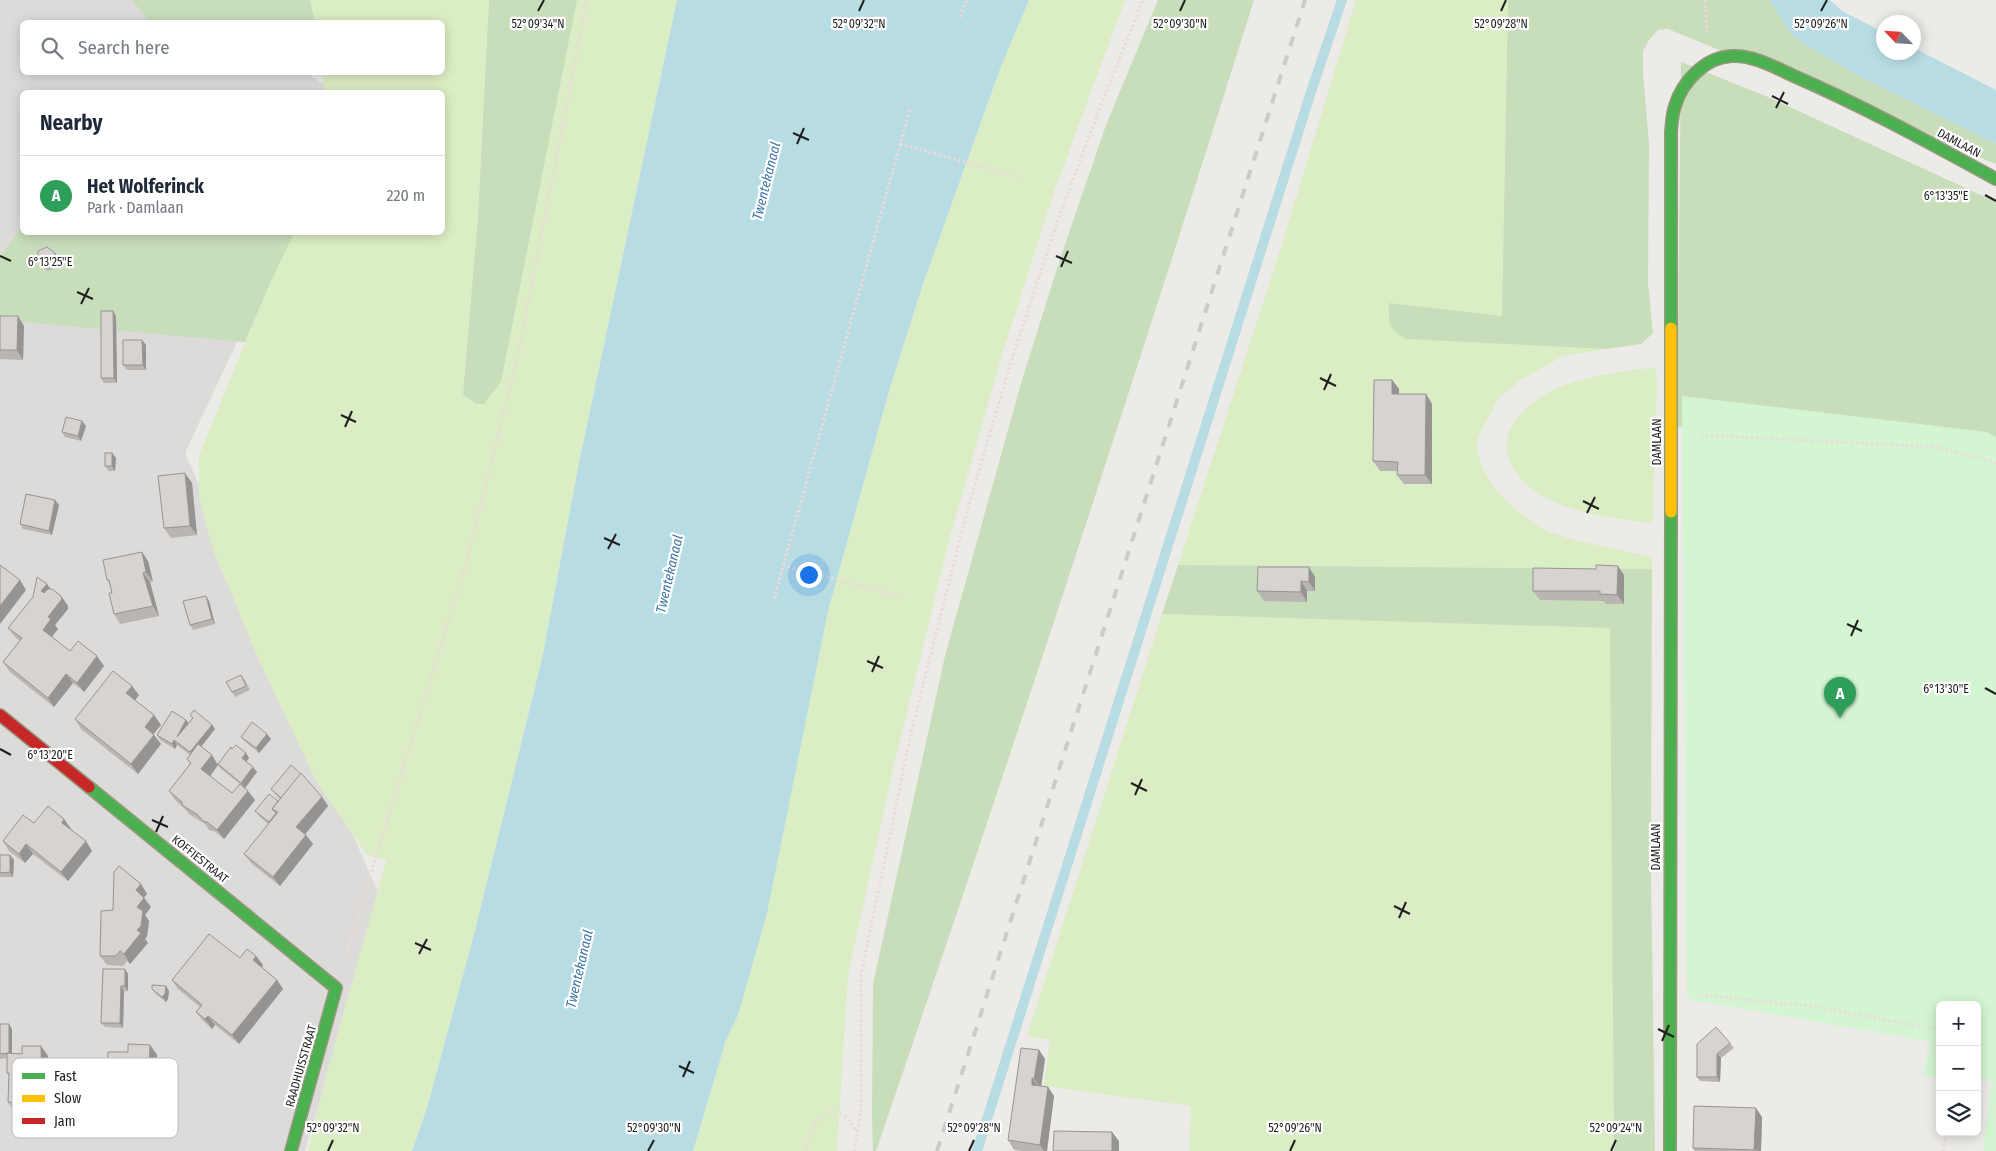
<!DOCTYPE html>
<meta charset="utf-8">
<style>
body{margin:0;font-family:"Fira Sans Condensed",sans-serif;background:#f6f6f7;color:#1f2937}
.controls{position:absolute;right:15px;bottom:15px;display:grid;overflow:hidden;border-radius:8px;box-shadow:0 2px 12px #0003}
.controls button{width:45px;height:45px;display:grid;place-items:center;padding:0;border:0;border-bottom:1px solid #e0e1e3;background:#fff;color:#1f2937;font:25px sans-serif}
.compass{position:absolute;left:1876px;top:15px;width:45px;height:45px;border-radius:50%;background:#fff;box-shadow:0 2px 12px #0003;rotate:295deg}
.you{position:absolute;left:808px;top:574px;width:18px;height:18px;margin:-12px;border:4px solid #fff;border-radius:50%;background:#1a73e8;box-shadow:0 0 0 8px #1a73e833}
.badge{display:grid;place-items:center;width:32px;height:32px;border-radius:50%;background:#2563eb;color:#fff;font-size:16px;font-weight:700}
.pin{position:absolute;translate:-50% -41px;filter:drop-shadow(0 1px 2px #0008)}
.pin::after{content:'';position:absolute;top:26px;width:18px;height:15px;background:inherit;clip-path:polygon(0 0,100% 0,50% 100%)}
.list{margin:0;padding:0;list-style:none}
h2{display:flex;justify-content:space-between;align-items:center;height:65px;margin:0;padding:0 20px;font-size:21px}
h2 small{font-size:16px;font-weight:400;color:#747a83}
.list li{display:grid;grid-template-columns:32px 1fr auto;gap:15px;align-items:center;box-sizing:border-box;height:80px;padding:0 20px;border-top:1px solid #e0e1e3}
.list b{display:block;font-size:19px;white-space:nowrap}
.list p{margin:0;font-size:16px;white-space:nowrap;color:#747a83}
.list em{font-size:16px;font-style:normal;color:#747a83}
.icon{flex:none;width:28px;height:28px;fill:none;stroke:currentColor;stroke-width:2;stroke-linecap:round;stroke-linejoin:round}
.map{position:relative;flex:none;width:1996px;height:1151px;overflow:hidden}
.search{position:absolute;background:#fff;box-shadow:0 2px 12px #0003;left:20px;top:20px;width:425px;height:55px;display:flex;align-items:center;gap:12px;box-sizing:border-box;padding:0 18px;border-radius:8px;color:#747a83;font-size:19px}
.panel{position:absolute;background:#fff;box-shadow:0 2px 12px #0003;left:20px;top:90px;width:425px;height:145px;border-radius:8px}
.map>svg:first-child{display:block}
</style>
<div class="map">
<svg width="1996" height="1151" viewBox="0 0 1996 1151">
<rect width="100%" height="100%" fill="#edebe7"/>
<polygon fill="#dcdbd9" points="0,0 210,0 240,22 22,22 22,72 307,73 334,92 22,92 22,232 288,233 185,453 381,899 305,1151 0,1151"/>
<g fill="#dbedc4">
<polygon points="310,0 489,0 478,217 463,394 476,404 484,404 501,382 577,0 677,0 579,463 542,659 475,931 427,1108 412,1151 308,1151 324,1083 386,861 367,855 316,781 259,660 213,550 199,496 199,455 268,288 294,233 442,232 442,92 324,92 322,73 442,72 442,22 315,22"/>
<polygon points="1029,0 1125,0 1053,195 1002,355 950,537 894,765 848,975 837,1151 693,1151 726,1040 738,1015 828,611 889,391 922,287 1000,69"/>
<polygon points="1356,0 1508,0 1502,317 1390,303 1388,319 1406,339 1606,349 1563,356 1522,379 1499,398 1481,431 1476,446 1482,467 1495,489 1515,509 1546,531 1575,540 1652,557 1652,569 1178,565 1281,247"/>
<path d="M 1655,367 L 1657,382 L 1653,523 C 1610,518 1545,512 1517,474 C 1507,461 1504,448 1509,432 C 1514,415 1542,393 1559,387 C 1589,375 1623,372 1655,367 Z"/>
<polygon points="1162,614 1611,628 1614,1151 1189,1151 1191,1106 1044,1086 1050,1040 1027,1036"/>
</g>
<g fill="#c8ddba">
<polygon points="132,0 310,0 315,22 150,22"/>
<polygon points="489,0 577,0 501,382 484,404 476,404 463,394 478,217"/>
<path d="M 1158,0 L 1254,0 C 1133,385 1007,769 876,1151 L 873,1151 L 872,1117 L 873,984 L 945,656 L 1022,380 L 1061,256 L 1106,125 Z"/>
<path d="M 1508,0 L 1769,0 L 1793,36 L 1809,47 L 1859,76 L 1996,144 L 1996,164 L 1668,29 L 1658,30 L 1649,40 L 1643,51 L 1643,72 L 1649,143 L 1648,284 L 1653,333 L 1641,344 L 1606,349 L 1406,339 C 1388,328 1388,323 1389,303 L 1502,316 Z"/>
<polygon points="1681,62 1768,97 1996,202 1996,448 1677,427"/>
<polygon points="22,227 22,232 294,233 268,288 245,342 0,320 0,257"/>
<polygon points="1178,565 1652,569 1651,872 1655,1151 1614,1151 1610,628 1162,614"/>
</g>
<polygon fill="#d4f5d2" points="1682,396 1987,432 1996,437 1996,1151 1983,1151 1992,1080 1977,1079 1977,1005 1940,1005 1940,1077 1922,1076 1931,1042 1687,999"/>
<g fill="#b8dce3">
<polygon points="677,0 1029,0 1000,69 922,287 889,391 828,611 767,913 738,1015 726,1040 693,1151 412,1151 427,1108 475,931 542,659 579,463"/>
<polygon points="1769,0 1830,0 1842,11 1883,32 1884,52 1914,52 1914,48 1996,90 1996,144 1859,76 1809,47 1793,36"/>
</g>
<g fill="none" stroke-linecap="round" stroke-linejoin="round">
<polyline stroke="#b8dce3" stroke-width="10" points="977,1151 1310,95 1342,0"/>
<g stroke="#97987e" stroke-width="14">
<g id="fast">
<path d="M 1671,328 L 1671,132 C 1672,123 1672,114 1675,106 C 1682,82 1705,57 1732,56 C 1754,55 1776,68 1796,77 C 1865,107 1930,143 1996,179"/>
<polyline points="89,787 336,988 291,1151"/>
<polyline points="1670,1151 1671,512"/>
</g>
</g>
<g stroke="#97987e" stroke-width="14">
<polyline id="slow" points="1671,512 1671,328"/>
</g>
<g stroke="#97987e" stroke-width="14">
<polyline id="jam" points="0,715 89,787"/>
</g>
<g stroke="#ebdad9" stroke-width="3" stroke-dasharray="2.5 2.5" stroke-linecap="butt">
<polyline points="1705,0 1707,32"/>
<polyline points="960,17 967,0"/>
<polyline points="900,144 1019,177"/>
<polyline points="1701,435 1934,447 1996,463"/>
<polyline points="783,565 901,597"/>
<polyline points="774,599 910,109"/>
<polyline points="345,958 467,560 518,354 587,0"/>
<polyline points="1700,995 1811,1006 1940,1030"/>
<polyline points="805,1151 814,1123 834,1110 846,1117 857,1132"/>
<polyline points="854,1151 861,1113 861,975 911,733 966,515 1012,359 1059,217 1101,105 1143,0"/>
<polyline points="1943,1151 1946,1132"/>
</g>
<use href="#fast" stroke="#4caf50" stroke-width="11"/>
<use href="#slow" stroke="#ffc107" stroke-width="11"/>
<use href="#jam" stroke="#c62828" stroke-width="11"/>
<polyline stroke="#cbcbca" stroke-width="4" stroke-dasharray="10 10" stroke-linecap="butt" points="937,1151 1305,0"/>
</g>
<g fill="#b8b5b3">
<polygon points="58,258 57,267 48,271 40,265 37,260"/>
<polygon points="0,316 24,326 23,360 0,359"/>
<polygon points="116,316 117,383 104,383 101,378"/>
<polygon points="142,340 146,345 146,370 127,370 123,365"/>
<polygon points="1392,380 1399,389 1399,394 1426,394 1432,404 1432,484 1404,484 1397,475 1398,471 1380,471 1373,461"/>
<polygon points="86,426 81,441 65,437 62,432"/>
<polygon points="112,453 116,458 115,471 108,471 105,466"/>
<polygon points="192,483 197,535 171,538 164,528"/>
<polygon points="59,505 52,535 23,529 20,524"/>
<polygon points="148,561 153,582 150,582 159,616 120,624 114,614 112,593 110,585 107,580"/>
<polygon points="1624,575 1624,604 1606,604 1604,601 1540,600 1533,591"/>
<polygon points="1315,577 1315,591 1307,591 1307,602 1264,601 1257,591"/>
<polygon points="47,584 50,589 61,596 68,606 68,609 55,625 58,629 52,637 70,651 104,666 84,692 73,683 54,707 10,672 3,662 20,641 15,637 8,628"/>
<polygon points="209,601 215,624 193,630 190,625"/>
<polygon points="241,675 245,680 250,690 235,697 232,692"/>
<polygon points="139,695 135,700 154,715 161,725 153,734 161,744 138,774 81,729 75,719"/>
<polygon points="190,715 212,725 215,729 201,747 218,764 232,749 249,758 246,762 253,767 257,772 245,788 221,769 218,765 210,776 232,793 255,800 224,839 214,831 210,831 205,824 189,814 185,809 176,801 169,791 190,764 187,759 190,755 177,745 175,749 160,740 157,735 186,720 189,723 192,718"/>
<polygon points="267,734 271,739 259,753 244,741 241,737"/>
<polygon points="271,789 322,797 328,806 305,834 313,844 280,886 251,863 244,854 268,824 259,816 255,811 278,801 280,799 275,794"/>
<polygon points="64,819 71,829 92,851 68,881 33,854 25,863 9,851 3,841 34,823"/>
<polygon points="0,855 10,855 14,860 13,877 0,877"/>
<polygon points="141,884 147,894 144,897 151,907 145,915 149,921 147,936 145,939 148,943 130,964 127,961 123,966 107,965 100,956 113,910"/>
<polygon points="256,956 263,965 262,967 277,980 283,989 239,1044 215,1025 212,1029 203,1021 196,1012 200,1007 178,989 172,980 240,958"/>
<polygon points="103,969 128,974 128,991 124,991 123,1028 105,1027 101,1023"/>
<polygon points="166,986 169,991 168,999 166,1002 156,994 152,989"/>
<polygon points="0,1024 12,1029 12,1053 22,1054 41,1046 48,1056 48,1090 53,1090 60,1099 59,1114 49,1113 43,1120 31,1120 26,1112 14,1112 8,1102 9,1076 7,1073 7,1058 0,1059"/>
<polygon points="1730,1043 1734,1048 1721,1058 1720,1082 1700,1081 1697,1077 1697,1044"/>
<polygon points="150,1045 157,1055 156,1067 168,1079 168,1092 162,1097 150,1097 149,1123 133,1126 130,1123 116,1122 109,1113 110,1083 107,1079 128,1052"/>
<polygon points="1039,1050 1045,1059 1041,1086 1048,1087 1054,1096 1047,1151 1022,1151 1014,1150 1008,1140"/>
<polygon points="1762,1117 1761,1151 1695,1151 1693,1148"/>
</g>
<g fill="#969492">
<polygon points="55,253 58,258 57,267 53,262"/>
<polygon points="113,311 116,316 117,383 114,378"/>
<polygon points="18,316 24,326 23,360 17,350"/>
<polygon points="142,340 146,345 146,370 143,365"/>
<polygon points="1392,380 1399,389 1399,403 1392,394"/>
<polygon points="1426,394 1432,404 1432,484 1425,475"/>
<polygon points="82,421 86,426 81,441 78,436"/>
<polygon points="112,453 116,458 115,471 112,466"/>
<polygon points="185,473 192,483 197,535 190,526"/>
<polygon points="55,500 59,505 52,535 49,531"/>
<polygon points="142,552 148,561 153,582 146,572"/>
<polygon points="1618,566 1624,575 1624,604 1617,595"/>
<polygon points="1309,567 1315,577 1315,591 1309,582"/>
<polygon points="143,573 150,582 159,616 153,606"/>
<polygon points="20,580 26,590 0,624 0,606"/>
<polygon points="1301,581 1307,591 1307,602 1301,592"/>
<polygon points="47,584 54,594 48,600 41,591"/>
<polygon points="61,596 68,606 68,609 55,625 58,629 50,639 43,630 48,617"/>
<polygon points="206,596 209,601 215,624 212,619"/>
<polygon points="97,656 104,666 84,692 77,683"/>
<polygon points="66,674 73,683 54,707 48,698"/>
<polygon points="132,686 139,695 133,703 126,693"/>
<polygon points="154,715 161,725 151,737 145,727"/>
<polygon points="186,720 190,725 177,737"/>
<polygon points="212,725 215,729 193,757 190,752"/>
<polygon points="267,734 271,739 259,753 256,748"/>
<polygon points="154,735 161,744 138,774 131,764"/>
<polygon points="174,740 177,745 175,749 172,744"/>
<polygon points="246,753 249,758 245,763 242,758"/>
<polygon points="212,755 218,765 208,779 201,769"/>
<polygon points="253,767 257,772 245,788 241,783"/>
<polygon points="248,791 255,800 224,839 217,830"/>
<polygon points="322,797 328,806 303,837 296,827"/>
<polygon points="64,819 71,829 69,832 62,823"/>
<polygon points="306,835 313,844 280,886 273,877"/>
<polygon points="86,841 92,851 68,881 61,872"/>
<polygon points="26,844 33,854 25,863 19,854"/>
<polygon points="10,855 14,860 13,877 10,872"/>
<polygon points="141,884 147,894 142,900 136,890"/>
<polygon points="144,898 151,907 145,915 149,921 147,936 145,939 148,943 130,964 124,954 137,930 137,907"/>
<polygon points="256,956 263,965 260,970 253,960"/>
<polygon points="125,969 128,974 128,991 125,986"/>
<polygon points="277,980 283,989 239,1044 232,1035"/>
<polygon points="121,986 124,991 123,1028 120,1023"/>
<polygon points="166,986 169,991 168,999 166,1002 162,997"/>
<polygon points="208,1016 215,1025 212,1029 205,1019"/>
<polygon points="9,1024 12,1029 12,1058 9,1053"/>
<polygon points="150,1045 157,1055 156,1076 149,1066"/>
<polygon points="41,1046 48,1056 48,1099 42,1089"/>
<polygon points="1039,1050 1045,1059 1041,1088 1034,1079"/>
<polygon points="1717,1054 1721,1058 1720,1082 1717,1077"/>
<polygon points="161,1070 168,1079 168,1092 161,1082"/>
<polygon points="1032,1078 1039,1088 1032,1085"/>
<polygon points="143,1087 150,1097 149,1123 143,1114"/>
<polygon points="1048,1087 1054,1096 1047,1151 1044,1151 1040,1145"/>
<polygon points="53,1090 60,1099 59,1114 52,1104"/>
<polygon points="42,1104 49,1113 43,1120 36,1111"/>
<polygon points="1756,1108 1762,1117 1761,1151 1754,1150"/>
<polygon points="1112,1132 1119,1141 1119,1151 1112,1151"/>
</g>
<g fill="#d6d3d0" stroke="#969492">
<polygon points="47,247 55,253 53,262 44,266 37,260 38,251"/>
<polygon points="101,311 113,311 114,378 101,378"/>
<polygon points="0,316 18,316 17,350 0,350"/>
<polygon points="123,340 142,340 143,365 123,365"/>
<polygon points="1374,380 1392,380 1392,394 1426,394 1425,475 1397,475 1398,462 1373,461"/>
<polygon points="66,417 82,421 78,436 62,432"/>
<rect x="105" y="453" width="7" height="13"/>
<polygon points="185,473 190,526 164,528 158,476"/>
<polygon points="26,494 55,500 49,531 20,524"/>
<polygon points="142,552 146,572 143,573 153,606 114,614 109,593 112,593 109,580 107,580 103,560"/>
<polygon points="0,565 20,580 0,606"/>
<polygon points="1596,565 1618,566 1617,595 1600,594 1600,591 1533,591 1533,568 1596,569"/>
<polygon points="1258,567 1309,567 1309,582 1301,581 1301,592 1257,591"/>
<polygon points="37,577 47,584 41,591 44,593 48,589 52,589 61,596 62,599 48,617 51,619 43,630 70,651 78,641 97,656 77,683 66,674 48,698 3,662 22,638 8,628 33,597"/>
<polygon points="206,596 212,619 190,625 183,601"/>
<polygon points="113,671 132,686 126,693 154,715 145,727 154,735 131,764 75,719"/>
<polygon points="241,675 246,686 232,692 226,682"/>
<polygon points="194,710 212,725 190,752 174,740 172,744 157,735 172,711 186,720 177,737 193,718 190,715"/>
<polygon points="252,722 267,734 256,748 241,737"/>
<polygon points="198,744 212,755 201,769 232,793 240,784 248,791 217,830 207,822 203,821 198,815 182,805 182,802 169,791 191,763 187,759"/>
<polygon points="236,745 246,753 242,758 253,767 241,783 218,764 231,747 232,749"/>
<polygon points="291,765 301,774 281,798 271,789"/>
<polygon points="301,773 322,797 296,827 306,835 273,877 244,854 278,812 272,809"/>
<polygon points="269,794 278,801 272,809 276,813 269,822 255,811"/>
<polygon points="48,806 64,819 62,823 86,841 61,872 26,844 19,854 3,841 23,815 34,823"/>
<polygon points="0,855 10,855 10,872 0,873"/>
<polygon points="119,866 141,884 136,890 144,898 137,907 143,911 141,926 137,930 141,933 124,954 120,951 116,956 100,956 101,911 113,910 114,872"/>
<polygon points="209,934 240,958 247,949 256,956 253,960 277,980 232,1035 208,1016 205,1019 196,1012 202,1005 172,980"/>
<polygon points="103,969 125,969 125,986 121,986 120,1023 101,1023"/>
<polygon points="152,985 166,986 165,994 162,997 152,989"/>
<polygon points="0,1024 9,1024 9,1053 0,1054"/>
<polygon points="1716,1027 1730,1043 1717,1054 1717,1077 1697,1077 1697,1044"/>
<polygon points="128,1044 150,1045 149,1066 155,1066 161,1070 161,1082 155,1087 143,1087 143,1114 126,1116 123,1113 109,1113 110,1079 107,1079 108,1052 128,1052"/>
<polygon points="22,1046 41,1046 42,1089 53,1090 52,1104 42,1104 36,1111 25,1111 20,1103 8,1102 9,1073 7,1073 7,1053 22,1054"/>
<polygon points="1021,1048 1039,1050 1034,1079 1032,1078 1032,1085 1048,1087 1040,1145 1008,1140"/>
<polygon points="1694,1106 1756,1108 1754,1150 1693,1148"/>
<polygon points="1054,1131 1112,1132 1112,1151 1053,1151"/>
</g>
<path fill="none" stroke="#1f1f1f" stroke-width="2" d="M 538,11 L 544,0M 859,11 L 864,0M 1180,11 L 1185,0M 1501,11 L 1506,0M 1821,11 L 1827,0M 1772,96 L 1788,104M 1776,108 L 1784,92M 793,133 L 809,140M 797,144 L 804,128M 1985,195 L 1996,201M 0,256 L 11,261M 1056,256 L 1072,263M 1061,267 L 1068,251M 77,292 L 93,299M 81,304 L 89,288M 1320,378 L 1336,386M 1324,390 L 1331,374M 341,415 L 356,422M 345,427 L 352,411M 1583,501 L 1599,509M 1587,513 L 1595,497M 604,538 L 620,545M 608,549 L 616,534M 1847,624 L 1862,631M 1851,636 L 1858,620M 867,661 L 883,668M 872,672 L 879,656M 1985,688 L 1996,694M 0,749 L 11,755M 1131,783 L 1147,791M 1135,795 L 1142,779M 152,820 L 168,827M 156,832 L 163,816M 1394,906 L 1410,914M 1399,918 L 1406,902M 415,943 L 431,950M 419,954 L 427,939M 1658,1029 L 1674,1037M 1662,1041 L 1669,1025M 679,1066 L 694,1073M 683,1077 L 690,1061M 328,1151 L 333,1140M 648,1151 L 654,1140M 969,1151 L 974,1140M 1290,1151 L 1295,1140M 1611,1151 L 1616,1140"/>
<g text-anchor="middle" stroke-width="4.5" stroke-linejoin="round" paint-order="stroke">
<g font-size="12" fill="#1f1f1f" stroke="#fff">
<text transform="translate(1959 143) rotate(28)" y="4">DAMLAAN</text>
<text transform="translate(1657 442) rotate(-90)" y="4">DAMLAAN</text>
<text transform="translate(1656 847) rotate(-90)" y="4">DAMLAAN</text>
<text transform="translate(200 859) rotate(39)" y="4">KOFFIESTRAAT</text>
<text transform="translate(301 1066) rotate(-74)" y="4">RAADHUISSTRAAT</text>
</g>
<g font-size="14" font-style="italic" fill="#3f76a6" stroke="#fff">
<text transform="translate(766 181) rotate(-76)" y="5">Twentekanaal</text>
<text transform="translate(669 574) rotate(-77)" y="5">Twentekanaal</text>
<text transform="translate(579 969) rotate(-77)" y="5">Twentekanaal</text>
</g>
</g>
<rect x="12" y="1058" width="166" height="80" rx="8" fill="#fff" stroke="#bcbcbc" stroke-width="1"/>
<rect x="22" y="1073" width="23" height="6" fill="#4caf50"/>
<rect x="22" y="1095" width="23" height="7" fill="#ffc107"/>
<rect x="22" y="1118" width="23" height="6" fill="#c62828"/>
<g font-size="14" fill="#1f1f1f">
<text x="54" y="1081">Fast</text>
<text x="54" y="1103">Slow</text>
<text x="54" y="1126">Jam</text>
</g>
<g font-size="12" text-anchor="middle" fill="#1f1f1f" stroke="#fff" stroke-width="4.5" stroke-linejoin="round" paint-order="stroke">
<text x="538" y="28">52°09'34"N</text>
<text x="859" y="28">52°09'32"N</text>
<text x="1180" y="28">52°09'30"N</text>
<text x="1501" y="28">52°09'28"N</text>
<text x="1821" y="28">52°09'26"N</text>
<text x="1946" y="200">6°13'35"E</text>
<text x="50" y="266">6°13'25"E</text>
<text x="1946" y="693">6°13'30"E</text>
<text x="50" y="759">6°13'20"E</text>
<text x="333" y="1132">52°09'32"N</text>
<text x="654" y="1132">52°09'30"N</text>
<text x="974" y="1132">52°09'28"N</text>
<text x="1295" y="1132">52°09'26"N</text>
<text x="1616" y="1132">52°09'24"N</text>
</g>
</svg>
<div class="controls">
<button>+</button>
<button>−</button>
<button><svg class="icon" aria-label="layers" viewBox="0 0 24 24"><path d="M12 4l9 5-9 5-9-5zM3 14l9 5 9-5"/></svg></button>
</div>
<svg class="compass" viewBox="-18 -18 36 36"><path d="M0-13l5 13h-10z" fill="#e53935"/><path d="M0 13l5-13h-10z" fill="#747a83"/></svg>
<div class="you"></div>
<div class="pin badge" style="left:1840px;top:718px;background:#2e9e5b">A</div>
<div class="search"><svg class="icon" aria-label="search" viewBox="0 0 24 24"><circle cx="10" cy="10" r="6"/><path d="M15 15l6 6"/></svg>Search here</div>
<section class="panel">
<h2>Nearby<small></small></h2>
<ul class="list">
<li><span class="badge" style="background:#2e9e5b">A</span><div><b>Het Wolferinck</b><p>Park · Damlaan</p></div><em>220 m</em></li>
</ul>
</section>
</div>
